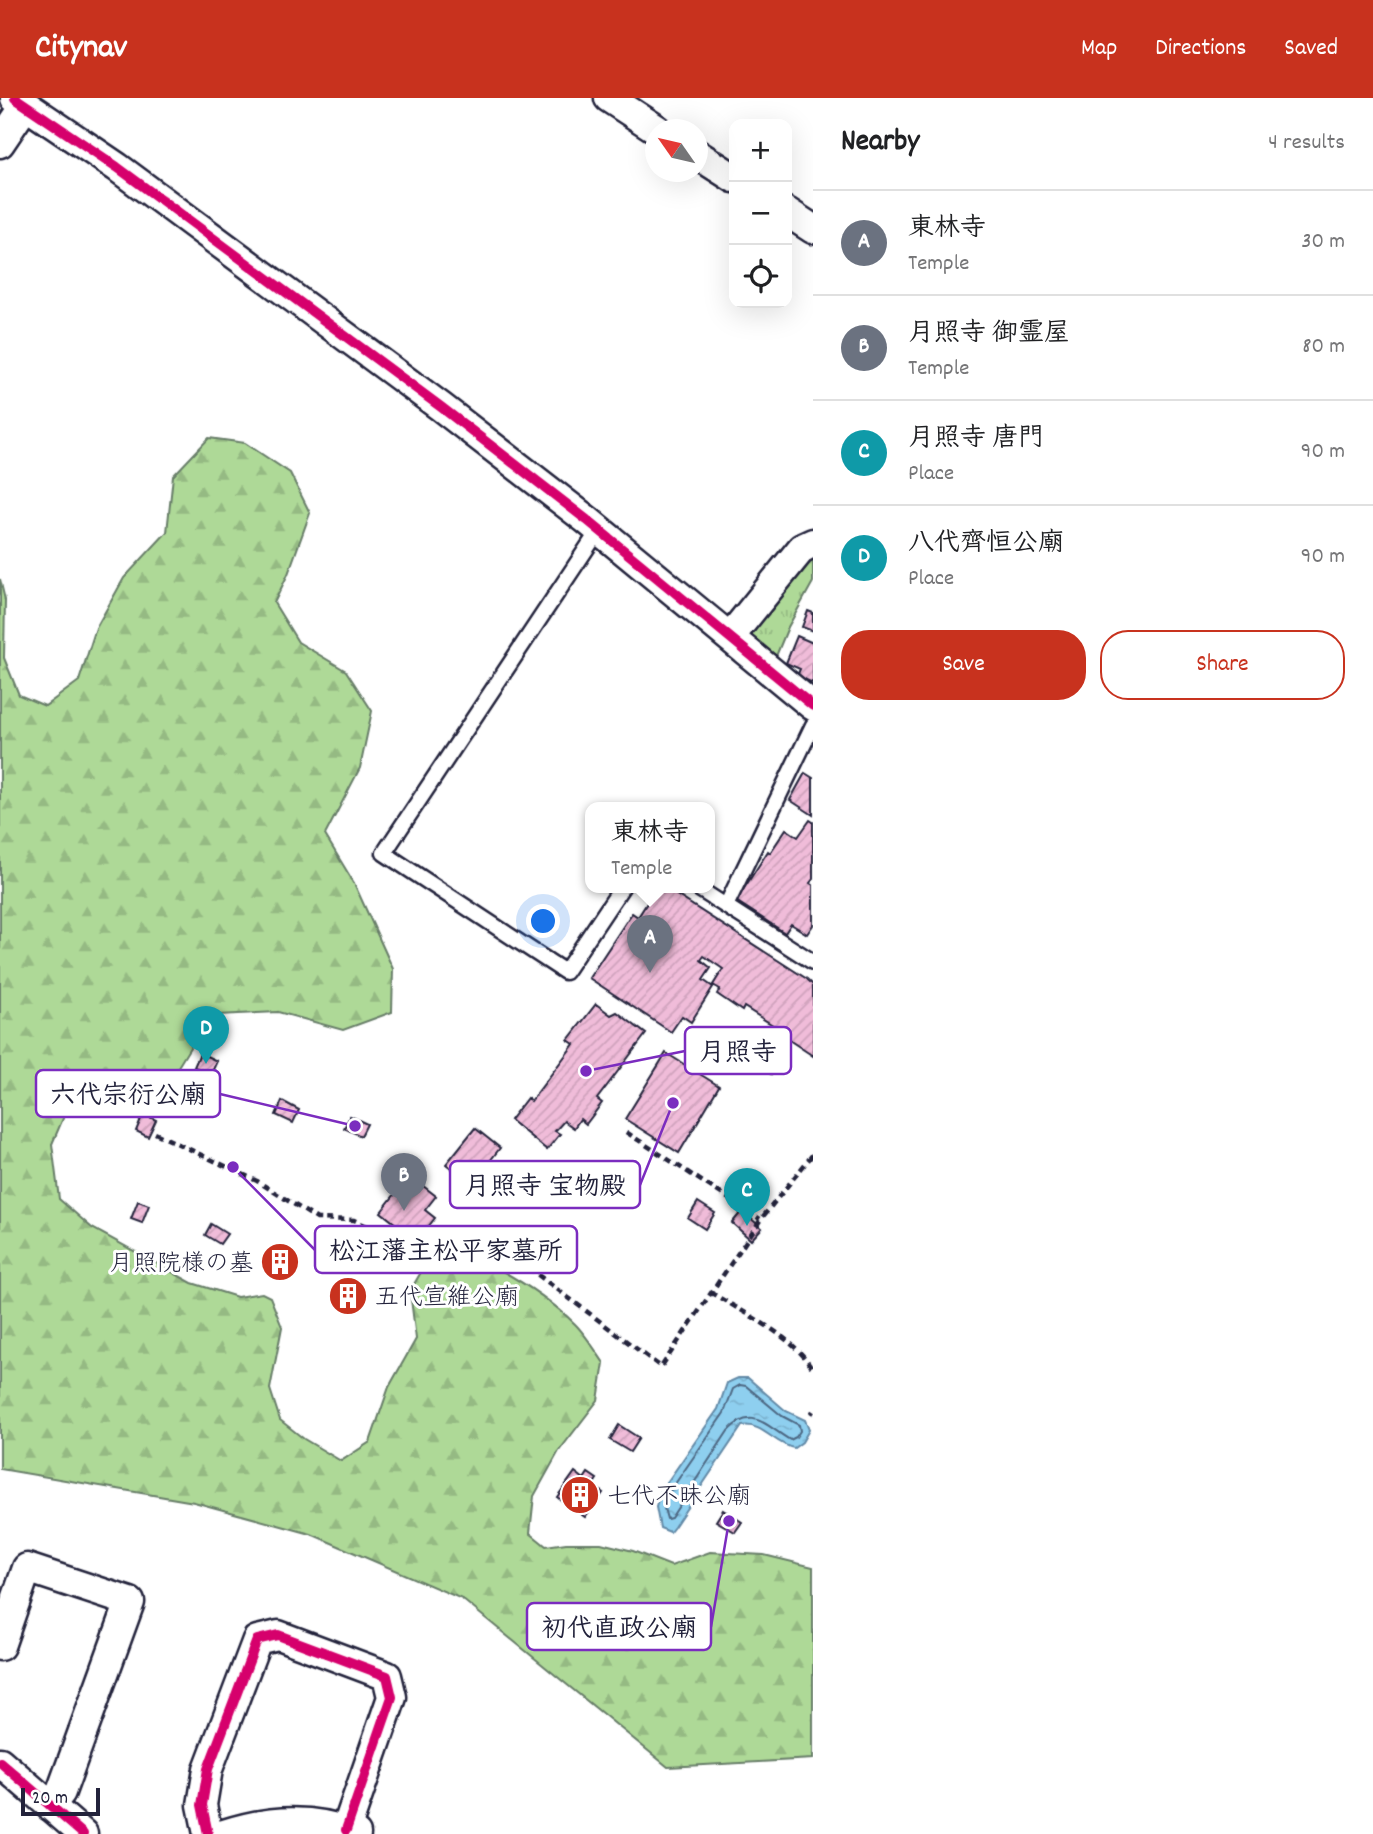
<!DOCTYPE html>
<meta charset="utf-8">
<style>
body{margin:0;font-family:Dekko,"Klee One",sans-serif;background:#f2f2f2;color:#202124}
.controls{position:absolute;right:21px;top:21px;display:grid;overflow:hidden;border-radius:14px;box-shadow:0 7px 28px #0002}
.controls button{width:63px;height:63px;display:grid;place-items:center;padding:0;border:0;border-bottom:2px solid #e0e0e0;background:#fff;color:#202124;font:35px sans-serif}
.compass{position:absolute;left:645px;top:21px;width:63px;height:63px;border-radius:50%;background:#fff;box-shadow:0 7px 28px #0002;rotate:304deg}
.scale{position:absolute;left:21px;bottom:18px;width:79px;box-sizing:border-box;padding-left:7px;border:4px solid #22223b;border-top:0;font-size:19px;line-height:24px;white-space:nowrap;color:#22223b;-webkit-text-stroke:5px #fff;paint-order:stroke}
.you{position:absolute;left:544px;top:824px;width:24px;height:24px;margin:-18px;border:5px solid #fff;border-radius:50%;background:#1a73e8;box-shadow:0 0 0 10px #1a73e833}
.badge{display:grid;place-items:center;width:46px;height:46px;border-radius:50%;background:#c8321e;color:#fff;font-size:23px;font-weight:700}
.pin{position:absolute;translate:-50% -58px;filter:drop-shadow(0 2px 4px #0008)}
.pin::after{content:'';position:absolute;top:37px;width:24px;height:21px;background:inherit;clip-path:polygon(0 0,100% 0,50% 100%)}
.popup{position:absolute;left:585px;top:704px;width:130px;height:91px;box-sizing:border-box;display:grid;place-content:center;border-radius:14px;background:#fff;filter:drop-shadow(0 2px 5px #0005);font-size:23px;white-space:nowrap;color:#757577}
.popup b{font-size:26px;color:#202124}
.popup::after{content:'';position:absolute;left:50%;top:100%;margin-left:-14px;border:14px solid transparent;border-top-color:#fff}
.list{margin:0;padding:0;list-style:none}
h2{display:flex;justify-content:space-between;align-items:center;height:91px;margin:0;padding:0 28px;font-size:30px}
h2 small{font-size:23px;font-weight:400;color:#757577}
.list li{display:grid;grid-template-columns:46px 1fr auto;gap:21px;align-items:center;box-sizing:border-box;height:105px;padding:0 28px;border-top:2px solid #e0e0e0}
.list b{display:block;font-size:26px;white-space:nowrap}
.list p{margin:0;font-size:23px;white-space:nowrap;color:#757577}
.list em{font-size:23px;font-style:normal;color:#757577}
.actions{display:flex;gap:14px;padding:21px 28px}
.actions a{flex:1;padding:16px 0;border:2px solid #c8321e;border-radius:28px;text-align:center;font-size:24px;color:#c8321e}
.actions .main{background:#c8321e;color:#fff}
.icon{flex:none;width:38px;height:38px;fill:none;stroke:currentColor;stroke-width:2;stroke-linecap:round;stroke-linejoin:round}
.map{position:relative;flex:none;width:813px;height:1736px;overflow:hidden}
header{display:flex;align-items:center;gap:42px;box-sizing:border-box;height:98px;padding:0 35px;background:#c8321e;color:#fff}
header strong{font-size:33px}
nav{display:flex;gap:38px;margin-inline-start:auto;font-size:24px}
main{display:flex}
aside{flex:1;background:#fff}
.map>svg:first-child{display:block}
</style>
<header>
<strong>Citynav</strong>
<nav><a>Map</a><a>Directions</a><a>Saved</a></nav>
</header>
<main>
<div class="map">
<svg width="813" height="1736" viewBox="0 0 813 1736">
<defs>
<pattern id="forest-firs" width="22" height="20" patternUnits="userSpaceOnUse" patternTransform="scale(1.75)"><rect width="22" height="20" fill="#aed997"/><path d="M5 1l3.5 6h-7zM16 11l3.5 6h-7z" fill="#95ba83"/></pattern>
<pattern id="park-tufts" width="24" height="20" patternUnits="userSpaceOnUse" patternTransform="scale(1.75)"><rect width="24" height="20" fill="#aed997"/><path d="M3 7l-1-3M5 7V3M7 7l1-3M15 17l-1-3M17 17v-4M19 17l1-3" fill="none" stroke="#95ba83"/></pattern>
<pattern id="water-ripples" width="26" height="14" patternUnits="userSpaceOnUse" patternTransform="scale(1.75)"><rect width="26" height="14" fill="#8ecfef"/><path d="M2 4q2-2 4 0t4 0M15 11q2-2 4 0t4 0" fill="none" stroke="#7ab1ce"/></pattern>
<pattern id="building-hatch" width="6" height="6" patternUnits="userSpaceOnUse" patternTransform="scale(1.75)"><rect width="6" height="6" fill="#f0bcd9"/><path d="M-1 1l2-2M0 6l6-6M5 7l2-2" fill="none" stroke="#cea1bb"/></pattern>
</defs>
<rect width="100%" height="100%" fill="#fff"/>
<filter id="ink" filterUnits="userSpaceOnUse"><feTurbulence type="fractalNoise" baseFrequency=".0143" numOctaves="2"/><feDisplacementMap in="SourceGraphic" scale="14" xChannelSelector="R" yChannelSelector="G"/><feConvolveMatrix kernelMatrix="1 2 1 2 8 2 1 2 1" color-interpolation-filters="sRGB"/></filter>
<g filter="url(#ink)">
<path fill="url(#forest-firs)" stroke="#687e69" stroke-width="2" d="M 209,340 L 245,345 L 290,375 L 310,415 L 288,476 L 274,505 L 298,544 L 346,573 L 372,613 L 360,670 L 325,737 L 354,785 L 393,871 L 392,914 L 343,932 L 278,914 L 218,917 L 192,946 L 176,972 L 70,1004 L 52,1046 L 59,1101 L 92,1130 L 192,1185 L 237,1199 L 262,1195 L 270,1199 L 282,1229 L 270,1291 L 280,1322 L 304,1341 L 341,1363 L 370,1344 L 389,1289 L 416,1241 L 410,1193 L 424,1169 L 461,1152 C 502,1171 543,1194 575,1226 C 586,1237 595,1252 604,1265 L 598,1302 L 559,1353 L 534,1398 L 530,1435 L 546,1448 L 566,1445 L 601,1445 L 633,1453 L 671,1468 L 710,1454 L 764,1457 L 813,1469 L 813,1661 L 668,1669 L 462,1501 L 311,1436 L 194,1404 L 0,1371 L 0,481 L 5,502 L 4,560 L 19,597 L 45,608 L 79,583 L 96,530 L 124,480 L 167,434 L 173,378 Z"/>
<polygon fill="url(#park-tufts)" stroke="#687e69" stroke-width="2" points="803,461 813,461 813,484 788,529 774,563 749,542 753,524"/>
<path fill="url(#water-ripples)" stroke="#638aa7" stroke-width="2" d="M 738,1280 L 748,1280 L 786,1313 L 805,1322 L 809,1332 L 802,1344 L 794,1350 C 775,1347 762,1324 742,1328 L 674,1429 L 670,1434 L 660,1430 L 656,1409 L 661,1393 L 718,1311 L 727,1285 Z"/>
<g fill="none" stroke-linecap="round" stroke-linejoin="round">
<path stroke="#4d6783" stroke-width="2" d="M 740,1287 L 746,1288 L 782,1318 L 799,1327 L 800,1333 L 796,1339 L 790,1342 C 766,1328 752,1307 728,1333 L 671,1420 L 667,1421 L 664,1410 L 668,1396 L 724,1315 L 733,1291 Z"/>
</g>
<g fill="url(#building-hatch)" stroke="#22223b" stroke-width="2">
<polygon points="808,513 813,515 813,533 802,529"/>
<polygon points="797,538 813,545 813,585 797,578 800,571 786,565"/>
<polygon points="805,675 813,680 813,717 790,702"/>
<polygon points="810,722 813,724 813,781 810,785 813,787 813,827 807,836 791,826 785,835 736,803 768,753 770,755 786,731 798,739"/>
<polygon points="657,789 664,789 807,881 813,887 813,958 777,934 779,931 744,909 742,913 717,896 720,891 713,887 723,871 704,858 701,862 711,870 703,882 713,889 691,924 682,918 671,934 589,880 632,815 638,819"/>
<polygon points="596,906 611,917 617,914 646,936 597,1001 602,1005 586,1026 580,1021 574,1030 564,1023 555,1033 560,1036 547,1052 510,1022 527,1000 531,1003 574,946 568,942"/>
<polygon points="768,947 784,957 771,976 756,965"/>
<polygon points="200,955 217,963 211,976 194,969"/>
<polygon points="666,955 719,988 679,1055 625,1021"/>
<polygon points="282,1003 299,1012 293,1025 276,1017"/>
<polygon points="143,1016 156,1022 148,1039 136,1033"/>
<polygon points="350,1018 367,1026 361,1038 344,1030"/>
<polygon points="475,1030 500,1050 472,1086 446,1066"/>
<polygon points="418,1084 436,1098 425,1112 435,1120 417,1143 381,1114 399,1091 408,1098"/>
<polygon points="138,1103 149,1107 142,1125 131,1121"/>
<polygon points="698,1104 715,1115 705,1131 688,1120"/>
<polygon points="742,1113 762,1130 751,1142 732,1125"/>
<polygon points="211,1126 227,1136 220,1146 205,1137"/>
<polygon points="279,1152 290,1157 281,1177 269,1171"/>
<polygon points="343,1187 360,1199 353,1209 336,1197"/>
<polygon points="619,1327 639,1340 630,1354 610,1342"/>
<polygon points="575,1374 584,1381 588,1375 597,1381 593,1387 603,1395 585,1419 557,1399"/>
<polygon points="723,1412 742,1424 735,1434 716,1423"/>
</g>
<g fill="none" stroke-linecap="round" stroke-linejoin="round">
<g stroke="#22223b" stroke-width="19">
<g id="lane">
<polyline points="599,432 384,755 565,874 622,789"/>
<polyline points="696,789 813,864"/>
<polyline points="726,808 813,627"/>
</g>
</g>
<g stroke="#22223b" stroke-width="33">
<g id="street">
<polyline points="15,0 117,69 441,309 587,422 813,608"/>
<polyline points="609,0 658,32"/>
<polyline points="0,45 25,8"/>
<polyline points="698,57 734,80"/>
<polyline points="787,114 813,131"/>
<polyline points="730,539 802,450 813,445"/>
<polyline points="0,1548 27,1470 130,1504 61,1694 50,1708"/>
<polyline points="0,1664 83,1736"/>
<polyline points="208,1736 202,1707 208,1671 257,1542 278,1537 387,1578 392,1599 346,1732"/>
<path d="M 224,1736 C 269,1721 312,1719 356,1736"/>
</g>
</g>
<g stroke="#22223b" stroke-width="4.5" stroke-dasharray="7 5" stroke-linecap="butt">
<polyline points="626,1034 760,1121"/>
<polyline points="155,1035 257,1083 317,1121 354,1122 415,1150 472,1145 502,1150 661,1269 761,1121 813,1056"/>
<path d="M 710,1194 C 742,1214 796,1239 813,1272"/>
<polyline points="811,1316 813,1313"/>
</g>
<use href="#lane" stroke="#fff" stroke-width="14"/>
<use href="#street" stroke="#fff" stroke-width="28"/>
<g stroke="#fff" stroke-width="15">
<g id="cycleway">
<polyline points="15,0 117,69 441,309 587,422 813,608"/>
<polyline points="0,1664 83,1736"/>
<polyline points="208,1736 202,1707 208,1671 257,1542 278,1537 387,1578 392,1599 346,1732"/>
</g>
</g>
<use href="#cycleway" stroke="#d6006c" stroke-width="10"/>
</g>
</g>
<defs>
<g id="building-disc" transform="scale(2.0125)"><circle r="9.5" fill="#c8321e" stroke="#fff"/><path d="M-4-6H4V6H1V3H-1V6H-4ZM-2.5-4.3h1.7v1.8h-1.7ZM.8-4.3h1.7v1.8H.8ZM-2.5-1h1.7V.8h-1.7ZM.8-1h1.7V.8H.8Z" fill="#fff"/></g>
</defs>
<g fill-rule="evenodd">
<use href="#building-disc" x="280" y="1164"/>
<use href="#building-disc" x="348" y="1198"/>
<use href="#building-disc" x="580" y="1397"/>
</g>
<g text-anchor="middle" stroke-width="6" stroke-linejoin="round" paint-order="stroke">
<g font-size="24" fill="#22223b" stroke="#fff" text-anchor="start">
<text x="253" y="1172" text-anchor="end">月照院様の墓</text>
<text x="375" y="1206">五代宣維公廟</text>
<text x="607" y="1405">七代不昧公廟</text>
</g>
</g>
<path fill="none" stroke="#7b2cbf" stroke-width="2.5" d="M586 973L685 953M355 1028L220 996M673 1005L640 1087M233 1069L315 1152M729 1423L711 1529"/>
<g fill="#7b2cbf" stroke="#fff" stroke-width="2.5">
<circle cx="586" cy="973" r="7"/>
<circle cx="355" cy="1028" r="7"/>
<circle cx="673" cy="1005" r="7"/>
<circle cx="233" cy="1069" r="7"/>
<circle cx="729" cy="1423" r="7"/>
</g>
<g fill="#fff" stroke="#7b2cbf" stroke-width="2.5">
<rect x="685" y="929" width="106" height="47" rx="7"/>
<rect x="36" y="972" width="184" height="47" rx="7"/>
<rect x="450" y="1063" width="190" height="47" rx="7"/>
<rect x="315" y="1128" width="262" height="47" rx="7"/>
<rect x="527" y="1505" width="184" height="47" rx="7"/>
</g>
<g font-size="26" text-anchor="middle" font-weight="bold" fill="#22223b">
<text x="738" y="962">月照寺</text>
<text x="128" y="1005">六代宗衍公廟</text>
<text x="545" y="1096">月照寺 宝物殿</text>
<text x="446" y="1161">松江藩主松平家墓所</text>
<text x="619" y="1538">初代直政公廟</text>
</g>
</svg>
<div class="controls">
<button>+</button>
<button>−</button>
<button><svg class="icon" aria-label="locate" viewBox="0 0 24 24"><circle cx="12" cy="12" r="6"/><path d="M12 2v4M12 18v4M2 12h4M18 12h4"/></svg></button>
</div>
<svg class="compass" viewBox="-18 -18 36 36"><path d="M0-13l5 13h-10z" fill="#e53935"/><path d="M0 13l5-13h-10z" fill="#757577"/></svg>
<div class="scale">20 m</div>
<div class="you"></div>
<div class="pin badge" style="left:650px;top:875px;background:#6b7280">A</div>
<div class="popup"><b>東林寺</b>Temple</div>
<div class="pin badge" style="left:404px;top:1113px;background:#6b7280">B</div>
<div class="pin badge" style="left:747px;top:1128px;background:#0f9aa8">C</div>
<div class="pin badge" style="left:206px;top:966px;background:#0f9aa8">D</div>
</div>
<aside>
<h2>Nearby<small>4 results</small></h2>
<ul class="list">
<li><span class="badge" style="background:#6b7280">A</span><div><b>東林寺</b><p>Temple</p></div><em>30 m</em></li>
<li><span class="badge" style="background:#6b7280">B</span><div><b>月照寺 御霊屋</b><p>Temple</p></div><em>80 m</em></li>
<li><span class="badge" style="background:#0f9aa8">C</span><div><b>月照寺 唐門</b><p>Place</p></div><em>90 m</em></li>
<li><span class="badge" style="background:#0f9aa8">D</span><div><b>八代齊恒公廟</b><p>Place</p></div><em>90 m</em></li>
</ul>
<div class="actions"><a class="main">Save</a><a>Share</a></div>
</aside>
</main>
